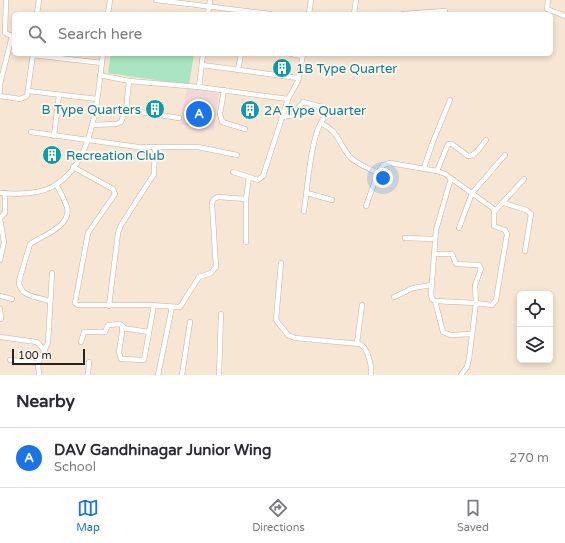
<!DOCTYPE html>
<style>
body{margin:0;font-family:"Varela Round",sans-serif;background:#f7f7f7;color:#2b2b33}
.controls{position:absolute;right:12px;bottom:12px;display:grid;overflow:hidden;border-radius:6px;box-shadow:0 2px 6px #0003}
.controls button{width:36px;height:36px;display:grid;place-items:center;padding:0;border:0;border-bottom:1px solid #e1e1e2;background:#fff;color:#2b2b33;font:20px sans-serif}
.scale{position:absolute;left:12px;bottom:10px;width:73px;box-sizing:border-box;padding-left:4px;border:2px solid #29221c;border-top:0;font-size:11px;line-height:14px;white-space:nowrap;color:#29221c;-webkit-text-stroke:3px #fdf5ee;paint-order:stroke}
.you{position:absolute;left:383px;top:178px;width:14px;height:14px;margin:-10px;border:3px solid #fff;border-radius:50%;background:#1a73e8;box-shadow:0 0 0 6px #1a73e833}
.badge{display:grid;place-items:center;width:26px;height:26px;border-radius:50%;background:#1a73e8;color:#fff;font-size:13px;font-weight:700}
.pin{position:absolute;translate:-50% -50%;border:2px solid #fff;box-shadow:0 1px 4px #0006}
.list{margin:0;padding:0;list-style:none}
h2{display:flex;justify-content:space-between;align-items:center;height:52px;margin:0;padding:0 16px;font-size:17px}
h2 small{font-size:13px;font-weight:400;color:#7c7c81}
.list li{display:grid;grid-template-columns:26px 1fr auto;gap:12px;align-items:center;box-sizing:border-box;height:60px;padding:0 16px;border-top:1px solid #e1e1e2}
.list b{display:block;font-size:15px;white-space:nowrap}
.list p{margin:0;font-size:13px;white-space:nowrap;color:#7c7c81}
.list em{font-size:13px;font-style:normal;color:#7c7c81}
.icon{flex:none;width:22px;height:22px;fill:none;stroke:currentColor;stroke-width:2;stroke-linecap:round;stroke-linejoin:round}
.map{position:relative;flex:none;width:565px;height:375px;overflow:hidden}
.search{position:absolute;background:#fff;box-shadow:0 2px 6px #0003;left:12px;right:12px;top:12px;height:44px;display:flex;align-items:center;gap:10px;box-sizing:border-box;padding:0 14px;border-radius:6px;color:#7c7c81;font-size:15px}
.sheet{height:112px;background:#fff}
nav{display:flex;justify-content:space-around;align-items:center;box-sizing:border-box;height:56px;border-top:1px solid #e1e1e2;background:#fff;font-size:11px;color:#7c7c81}
nav a{display:grid;justify-items:center;gap:2px}
nav .on{color:#1a73e8}
.map>svg:first-child{display:block}
</style>
<div class="map">
<svg width="565" height="375" viewBox="0 0 565 375">
<rect width="100%" height="100%" fill="#f8e6d4"/>
<polygon fill="#f3d8d8" points="187,88 219,93 214,131 180,124"/>
<polygon fill="#a9e5c1" points="111,54 194,54 189,85 108,73"/>
<g fill="none" stroke-linecap="round" stroke-linejoin="round">
<g stroke="#c4b2a1" stroke-width="5.5">
<g id="street">
<polyline points="6,0 5,33 14,37"/>
<polyline points="156,0 270,14"/>
<polyline points="548,0 547,9 565,16"/>
<polyline points="37,14 39,0"/>
<polyline points="108,14 110,0"/>
<polyline points="208,14 210,0"/>
<polyline points="309,14 311,0"/>
<polyline points="354,14 356,0"/>
<polyline points="403,14 445,11"/>
<polyline points="291,54 302,56"/>
<polyline points="33,55 102,63"/>
<polyline points="202,65 298,78"/>
<polyline points="238,70 241,54"/>
<polyline points="129,81 126,110 179,118"/>
<polyline points="0,82 0,92"/>
<polyline points="0,84 12,36"/>
<polyline points="199,87 203,54"/>
<polyline points="224,90 220,114 222,122 245,129"/>
<polyline points="28,91 97,99"/>
<polyline points="0,96 20,99 27,96 33,54"/>
<polyline points="288,99 298,81 303,54"/>
<path d="M 283,117 L 293,115 L 303,102 L 322,107 L 326,113 L 321,123 C 341,134 337,142 350,157 C 357,164 368,168 378,173 L 383,165 L 390,163 L 437,171 L 445,174 L 494,209 L 494,226 L 505,230 L 507,234 L 496,300 L 492,305 L 476,303 L 469,359 L 467,367 L 461,375"/>
<polyline points="93,125 116,124 121,122 126,110"/>
<polyline points="31,132 138,147 198,147 237,155"/>
<polyline points="54,136 59,95"/>
<polyline points="73,167 113,189 115,194 88,233 75,303 78,305 149,305 180,307 199,277 211,273 216,267 212,203 214,199 218,197 246,199 249,177 258,180 263,176 288,99 199,87 129,81 100,75"/>
<polyline points="424,168 432,144 450,100"/>
<path d="M 437,171 L 448,144 L 452,144 L 468,156 C 476,156 481,146 486,140"/>
<polyline points="233,172 249,177"/>
<path d="M 0,193 C 12,194 26,194 37,192 C 94,181 97,99 103,54"/>
<polyline points="307,193 332,200"/>
<polyline points="246,199 246,242"/>
<polyline points="504,203 526,210 531,214 525,251"/>
<polyline points="366,206 378,173"/>
<path d="M 304,211 C 307,191 311,138 321,123"/>
<polyline points="495,211 524,179"/>
<polyline points="0,218 5,213 5,193"/>
<polyline points="0,219 4,242 0,260"/>
<polyline points="459,228 472,193 505,155"/>
<polyline points="405,238 435,239"/>
<polyline points="434,254 452,254 456,264 479,265 481,269 475,285 476,303 435,301 432,299 431,294 436,230 451,178"/>
<path d="M 281,263 L 276,320 L 288,335 L 295,338 L 360,344 C 368,348 372,366 371,375"/>
<polyline points="0,296 12,299"/>
<polyline points="394,297 413,288 431,285"/>
<path d="M 50,301 C 38,297 19,297 19,281 L 30,244 C 42,236 72,226 67,207 C 64,199 60,191 56,184"/>
<polyline points="435,301 443,332 450,335 472,334"/>
<polyline points="109,306 118,233 121,225 154,174 155,147"/>
<polyline points="0,309 1,319"/>
<polyline points="122,328 149,332"/>
<polyline points="0,337 37,342 45,351"/>
<polyline points="81,342 84,332 105,332 108,325 120,324 123,326 119,352 121,359 144,360 154,305"/>
<polyline points="357,343 362,305"/>
<polyline points="10,360 38,363"/>
<polyline points="39,375 38,363 48,343 52,273"/>
<polyline points="88,375 89,362"/>
<polyline points="158,375 172,307"/>
<polyline points="182,375 190,322"/>
<polyline points="219,375 221,314"/>
</g>
</g>
<use href="#street" stroke="#fff" stroke-width="4.5"/>
</g>
<defs>
<g id="building-disc" transform="scale(1)"><circle r="9.5" fill="#0f9aa8" stroke="#fdf5ee"/><path d="M-4-6H4V6H1V3H-1V6H-4ZM-2.5-4.3h1.7v1.8h-1.7ZM.8-4.3h1.7v1.8H.8ZM-2.5-1h1.7V.8h-1.7ZM.8-1h1.7V.8H.8Z" fill="#fff"/></g>
</defs>
<g fill-rule="evenodd">
<use href="#building-disc" x="282" y="68"/>
<use href="#building-disc" x="155" y="109"/>
<use href="#building-disc" x="250" y="110"/>
<use href="#building-disc" x="52" y="155"/>
</g>
<g text-anchor="middle" stroke-width="4" stroke-linejoin="round" paint-order="stroke">
<g font-size="13" fill="#0d838f" stroke="#fdf5ee" text-anchor="start">
<text x="296" y="73">1B Type Quarter</text>
<text x="141" y="114" text-anchor="end">B Type Quarters</text>
<text x="264" y="115">2A Type Quarter</text>
<text x="66" y="160">Recreation Club</text>
</g>
</g>
</svg>
<div class="controls">
<button><svg class="icon" aria-label="locate" viewBox="0 0 24 24"><circle cx="12" cy="12" r="6"/><path d="M12 2v4M12 18v4M2 12h4M18 12h4"/></svg></button>
<button><svg class="icon" aria-label="layers" viewBox="0 0 24 24"><path d="M12 4l9 5-9 5-9-5zM3 14l9 5 9-5"/></svg></button>
</div>
<div class="scale">100 m</div>
<div class="you"></div>
<div class="pin badge" style="left:199px;top:114px">A</div>
<div class="search"><svg class="icon" aria-label="search" viewBox="0 0 24 24"><circle cx="10" cy="10" r="6"/><path d="M15 15l6 6"/></svg>Search here</div>
</div>
<section class="sheet">
<h2>Nearby<small></small></h2>
<ul class="list">
<li><span class="badge">A</span><div><b>DAV Gandhinagar Junior Wing</b><p>School</p></div><em>270 m</em></li>
</ul>
</section>
<nav>
<a class="on"><svg class="icon" aria-label="map" viewBox="0 0 24 24"><path d="M3 6l6-2 6 2 6-2v14l-6 2-6-2-6 2zM9 4v14M15 6v14"/></svg>Map</a>
<a><svg class="icon" aria-label="directions" viewBox="0 0 24 24"><path d="M12 3l9 9-9 9-9-9zM9 14v-3h6M13 9l2 2-2 2"/></svg>Directions</a>
<a><svg class="icon" aria-label="saved" viewBox="0 0 24 24"><path d="M7 4h10v16l-5-4-5 4z"/></svg>Saved</a>
</nav>
